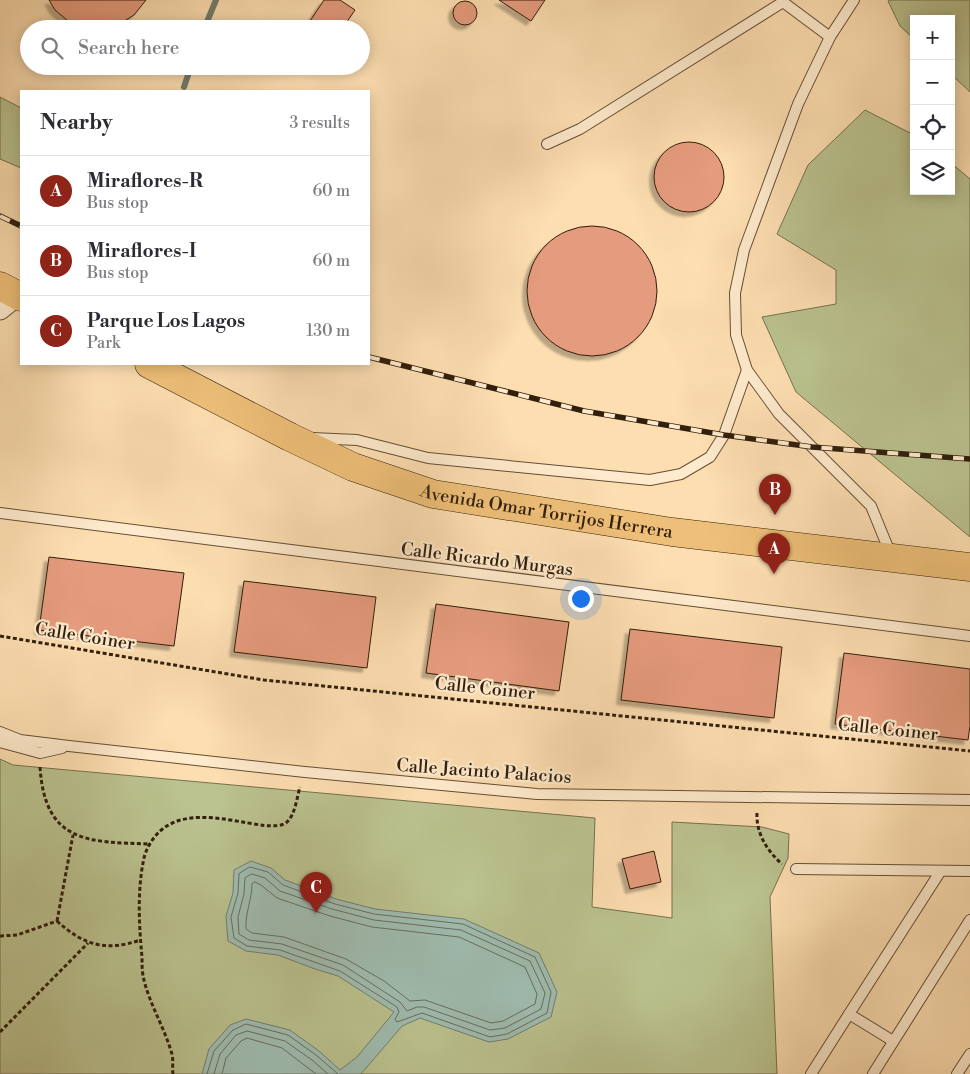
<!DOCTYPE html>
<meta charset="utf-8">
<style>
body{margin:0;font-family:"Libre Bodoni",serif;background:#f2f2f3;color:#2b2b33}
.controls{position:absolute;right:15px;top:15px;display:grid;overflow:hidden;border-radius:0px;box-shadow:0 2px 12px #0003}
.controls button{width:45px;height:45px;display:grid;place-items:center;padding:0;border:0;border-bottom:1px solid #e1e1e2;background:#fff;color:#2b2b33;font:25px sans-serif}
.you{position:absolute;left:580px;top:598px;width:18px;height:18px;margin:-12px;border:4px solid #fff;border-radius:50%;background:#1a73e8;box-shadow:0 0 0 8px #1a73e833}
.badge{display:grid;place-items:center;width:32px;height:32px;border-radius:50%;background:#8f2418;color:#fff;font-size:16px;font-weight:700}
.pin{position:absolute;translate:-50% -41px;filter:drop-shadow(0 1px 2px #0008)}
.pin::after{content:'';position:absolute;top:26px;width:18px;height:15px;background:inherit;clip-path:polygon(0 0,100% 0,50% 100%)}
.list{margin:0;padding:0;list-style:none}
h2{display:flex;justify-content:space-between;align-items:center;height:65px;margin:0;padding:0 20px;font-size:21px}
h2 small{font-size:16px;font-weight:400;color:#7c7c81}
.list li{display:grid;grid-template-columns:32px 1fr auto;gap:15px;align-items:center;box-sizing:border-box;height:70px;padding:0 20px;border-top:1px solid #e1e1e2}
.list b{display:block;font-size:19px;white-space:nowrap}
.list p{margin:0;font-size:16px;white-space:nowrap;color:#7c7c81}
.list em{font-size:16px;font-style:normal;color:#7c7c81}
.icon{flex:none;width:28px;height:28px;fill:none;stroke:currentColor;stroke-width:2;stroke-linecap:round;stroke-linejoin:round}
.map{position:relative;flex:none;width:970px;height:1074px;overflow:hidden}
.search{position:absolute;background:#fff;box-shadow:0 2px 12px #0003;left:20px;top:20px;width:350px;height:55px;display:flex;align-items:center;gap:12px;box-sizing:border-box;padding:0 18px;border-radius:28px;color:#7c7c81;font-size:19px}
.panel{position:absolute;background:#fff;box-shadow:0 2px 12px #0003;left:20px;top:90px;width:350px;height:275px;border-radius:0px}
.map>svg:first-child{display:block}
</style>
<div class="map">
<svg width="970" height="1074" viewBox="0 0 970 1074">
<defs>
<filter id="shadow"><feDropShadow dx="-4.5" dy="4.5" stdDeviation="1" flood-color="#0004"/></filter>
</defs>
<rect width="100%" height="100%" fill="#fddeb1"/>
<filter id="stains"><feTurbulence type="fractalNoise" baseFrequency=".004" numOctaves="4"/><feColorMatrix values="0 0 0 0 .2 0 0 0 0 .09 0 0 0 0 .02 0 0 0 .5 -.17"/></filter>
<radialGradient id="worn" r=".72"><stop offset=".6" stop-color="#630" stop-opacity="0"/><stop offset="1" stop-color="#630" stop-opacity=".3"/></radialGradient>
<g fill="#bac28f" stroke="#76704e">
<polygon points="890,0 970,0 970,92 951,74 951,19 914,19 914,39 900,26 888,1"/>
<polygon points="0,97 21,108 21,168 0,159"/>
<polygon points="865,110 914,135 914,191 951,191 951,163 970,179 970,537 796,392 762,317 836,304 836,270 777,234 808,165"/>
<polygon points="0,759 13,765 595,818 592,907 672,918 672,822 762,827 789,834 788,858 770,897 777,1074 0,1074"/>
</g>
<polygon fill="#9fbcb0" stroke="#737d6e" points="251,861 271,868 285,880 336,899 375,909 464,919 539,953 557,992 551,1017 508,1039 489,1042 420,1018 402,1026 361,1074 202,1074 209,1049 230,1025 246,1019 290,1030 319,1051 340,1070 357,1057 394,1012 338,976 315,969 278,955 246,951 228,941 226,916 233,893 234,870"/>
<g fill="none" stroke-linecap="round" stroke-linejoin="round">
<g stroke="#686d5e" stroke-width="1">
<polygon points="250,867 268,872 283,885 335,904 374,914 463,924 535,957 551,992 547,1013 507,1034 490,1037 422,1013 397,1022 395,1019 399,1012 397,1007 340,971 280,950 247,946 234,938 231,917 238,893 239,874"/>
<polygon points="252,874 265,878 280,891 332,909 374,920 461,930 530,961 545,993 541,1009 505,1028 490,1030 424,1007 417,1007 407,1011 400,1002 343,965 282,944 249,940 239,934 238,917 244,894 245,878"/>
<path d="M 255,882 L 261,885 L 277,898 L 330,916 L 372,927 L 459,937 L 525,967 L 537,994 L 535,1004 L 503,1021 L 491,1023 L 425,1000 L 410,1001 L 384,981 L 346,959 L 284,937 L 252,933 L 246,929 C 245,913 252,900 252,884 Z"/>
<polyline points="207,1074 214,1051 233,1030 246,1024 288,1035 316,1055 338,1074"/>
<polyline points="214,1074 220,1054 236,1035 247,1031 285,1041 312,1060 328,1074"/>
<polyline points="222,1074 226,1058 241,1041 247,1038 282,1048 316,1074"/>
</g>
<g stroke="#737d6e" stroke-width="6">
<polyline points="204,29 216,0"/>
<polyline points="184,87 191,66"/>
</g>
</g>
<g fill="#e59b7d" stroke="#311e0c" filter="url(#shadow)">
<polygon points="49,0 146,0 134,15 118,25 102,29 84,28 68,21 55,10"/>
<polygon points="324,0 340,0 355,10 342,29 315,29 308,24"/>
<polygon points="499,0 545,0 531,21"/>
<circle cx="465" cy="13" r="12"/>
<circle cx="689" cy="177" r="35"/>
<circle cx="592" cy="291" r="65"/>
<polygon points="49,557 184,573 174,646 39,630"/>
<polygon points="244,581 376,597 367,668 234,652"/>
<polygon points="436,604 569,622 559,691 426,673"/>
<polygon points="630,629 782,647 774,718 621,700"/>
<polygon points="844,653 970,669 970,726 968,740 835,724"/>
<polygon points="654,851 661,882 630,889 622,859"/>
</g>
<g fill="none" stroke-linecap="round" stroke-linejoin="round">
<g stroke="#644e35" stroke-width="12">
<g id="service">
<polyline points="854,0 830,37 798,104 744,250 735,293 736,335 747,370 779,414 871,506 891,555"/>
<polyline points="547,144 580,129 783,2 830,37"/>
<polyline points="312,438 357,440 428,458 650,480 681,474 710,457 724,435 747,370"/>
<polyline points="0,513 970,636"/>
<polyline points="0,732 20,740 69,746 305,772 537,794 970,800"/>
<polyline points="0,742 40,753 62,748"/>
<polyline points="796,869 970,871"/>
<polyline points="893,1041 849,1014 940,872"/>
<polyline points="811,1074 849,1014"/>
<polyline points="873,1074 970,920"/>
<polyline points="957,1074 970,1054"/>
</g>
</g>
<g stroke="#644e35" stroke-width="21">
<polyline id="minor" points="0,310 19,295"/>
</g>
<g stroke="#311e0c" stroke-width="29">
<g id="primary">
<polyline points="0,286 21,297"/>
<path id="s1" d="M 149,364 L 290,437 L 353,467 L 433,494 L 672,532 L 970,567"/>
</g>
</g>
<g stroke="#311e0c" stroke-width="3" stroke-dasharray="4 2.5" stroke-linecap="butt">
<polyline points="0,636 264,680 970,751"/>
<path d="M 40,767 C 45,843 87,842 150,844"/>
<path d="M 757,813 C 756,833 767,851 782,864"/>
<path d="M 57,921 C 83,945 106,952 140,940"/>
<polyline points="57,921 73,835"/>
<polyline points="0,936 17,935 57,921"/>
<polyline points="0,1032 88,943"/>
<path d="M 173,1074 C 172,1067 174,1058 171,1051 C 164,1027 150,1005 144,980 C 142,973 142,965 142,957 C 139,925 137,890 144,858 C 146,849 152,839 159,832 C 196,797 268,838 287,822 C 295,815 297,797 300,787"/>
</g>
<use href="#service" stroke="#feeacc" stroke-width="10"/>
<use href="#minor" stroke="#feeacc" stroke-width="19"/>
<use href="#primary" stroke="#eebf78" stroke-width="28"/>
<g stroke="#311e0c" stroke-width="5.5">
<g id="rail">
<polyline points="0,216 21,226"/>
<polyline points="369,357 584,411 724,435 812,447 970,459"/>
</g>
</g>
<use href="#rail" stroke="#feeacc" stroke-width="4" stroke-dasharray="11" stroke-linecap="butt"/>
</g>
<g text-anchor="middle" stroke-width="4.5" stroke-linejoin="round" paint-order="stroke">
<g font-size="18" fill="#311e0c" stroke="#feeacc">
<text dy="6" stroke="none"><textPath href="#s1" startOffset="428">Avenida Omar Torrijos Herrera</textPath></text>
<text transform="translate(487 559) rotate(7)" y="6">Calle Ricardo Murgas</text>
<text transform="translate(85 636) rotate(9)" y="6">Calle Coiner</text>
<text transform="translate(485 688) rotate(6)" y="6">Calle Coiner</text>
<text transform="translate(888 729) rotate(6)" y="6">Calle Coiner</text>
<text transform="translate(484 771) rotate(4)" y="6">Calle Jacinto Palacios</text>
</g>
</g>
<rect width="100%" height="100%" filter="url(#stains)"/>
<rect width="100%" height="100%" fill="url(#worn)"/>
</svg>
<div class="controls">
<button>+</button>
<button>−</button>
<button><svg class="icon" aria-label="locate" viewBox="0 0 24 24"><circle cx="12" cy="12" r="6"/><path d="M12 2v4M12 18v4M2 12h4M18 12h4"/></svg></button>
<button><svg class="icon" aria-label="layers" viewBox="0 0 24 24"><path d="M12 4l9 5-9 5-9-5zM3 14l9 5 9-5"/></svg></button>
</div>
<div class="you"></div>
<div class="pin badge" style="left:774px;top:574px">A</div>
<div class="pin badge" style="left:775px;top:515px">B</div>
<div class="pin badge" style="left:316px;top:913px">C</div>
<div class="search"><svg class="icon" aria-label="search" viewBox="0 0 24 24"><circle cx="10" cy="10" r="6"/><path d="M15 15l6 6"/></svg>Search here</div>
<section class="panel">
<h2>Nearby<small>3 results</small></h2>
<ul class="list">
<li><span class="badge">A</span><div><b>Miraflores-R</b><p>Bus stop</p></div><em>60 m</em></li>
<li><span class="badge">B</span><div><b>Miraflores-I</b><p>Bus stop</p></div><em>60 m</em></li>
<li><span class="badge">C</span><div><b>Parque Los Lagos</b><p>Park</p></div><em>130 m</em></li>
</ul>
</section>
</div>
